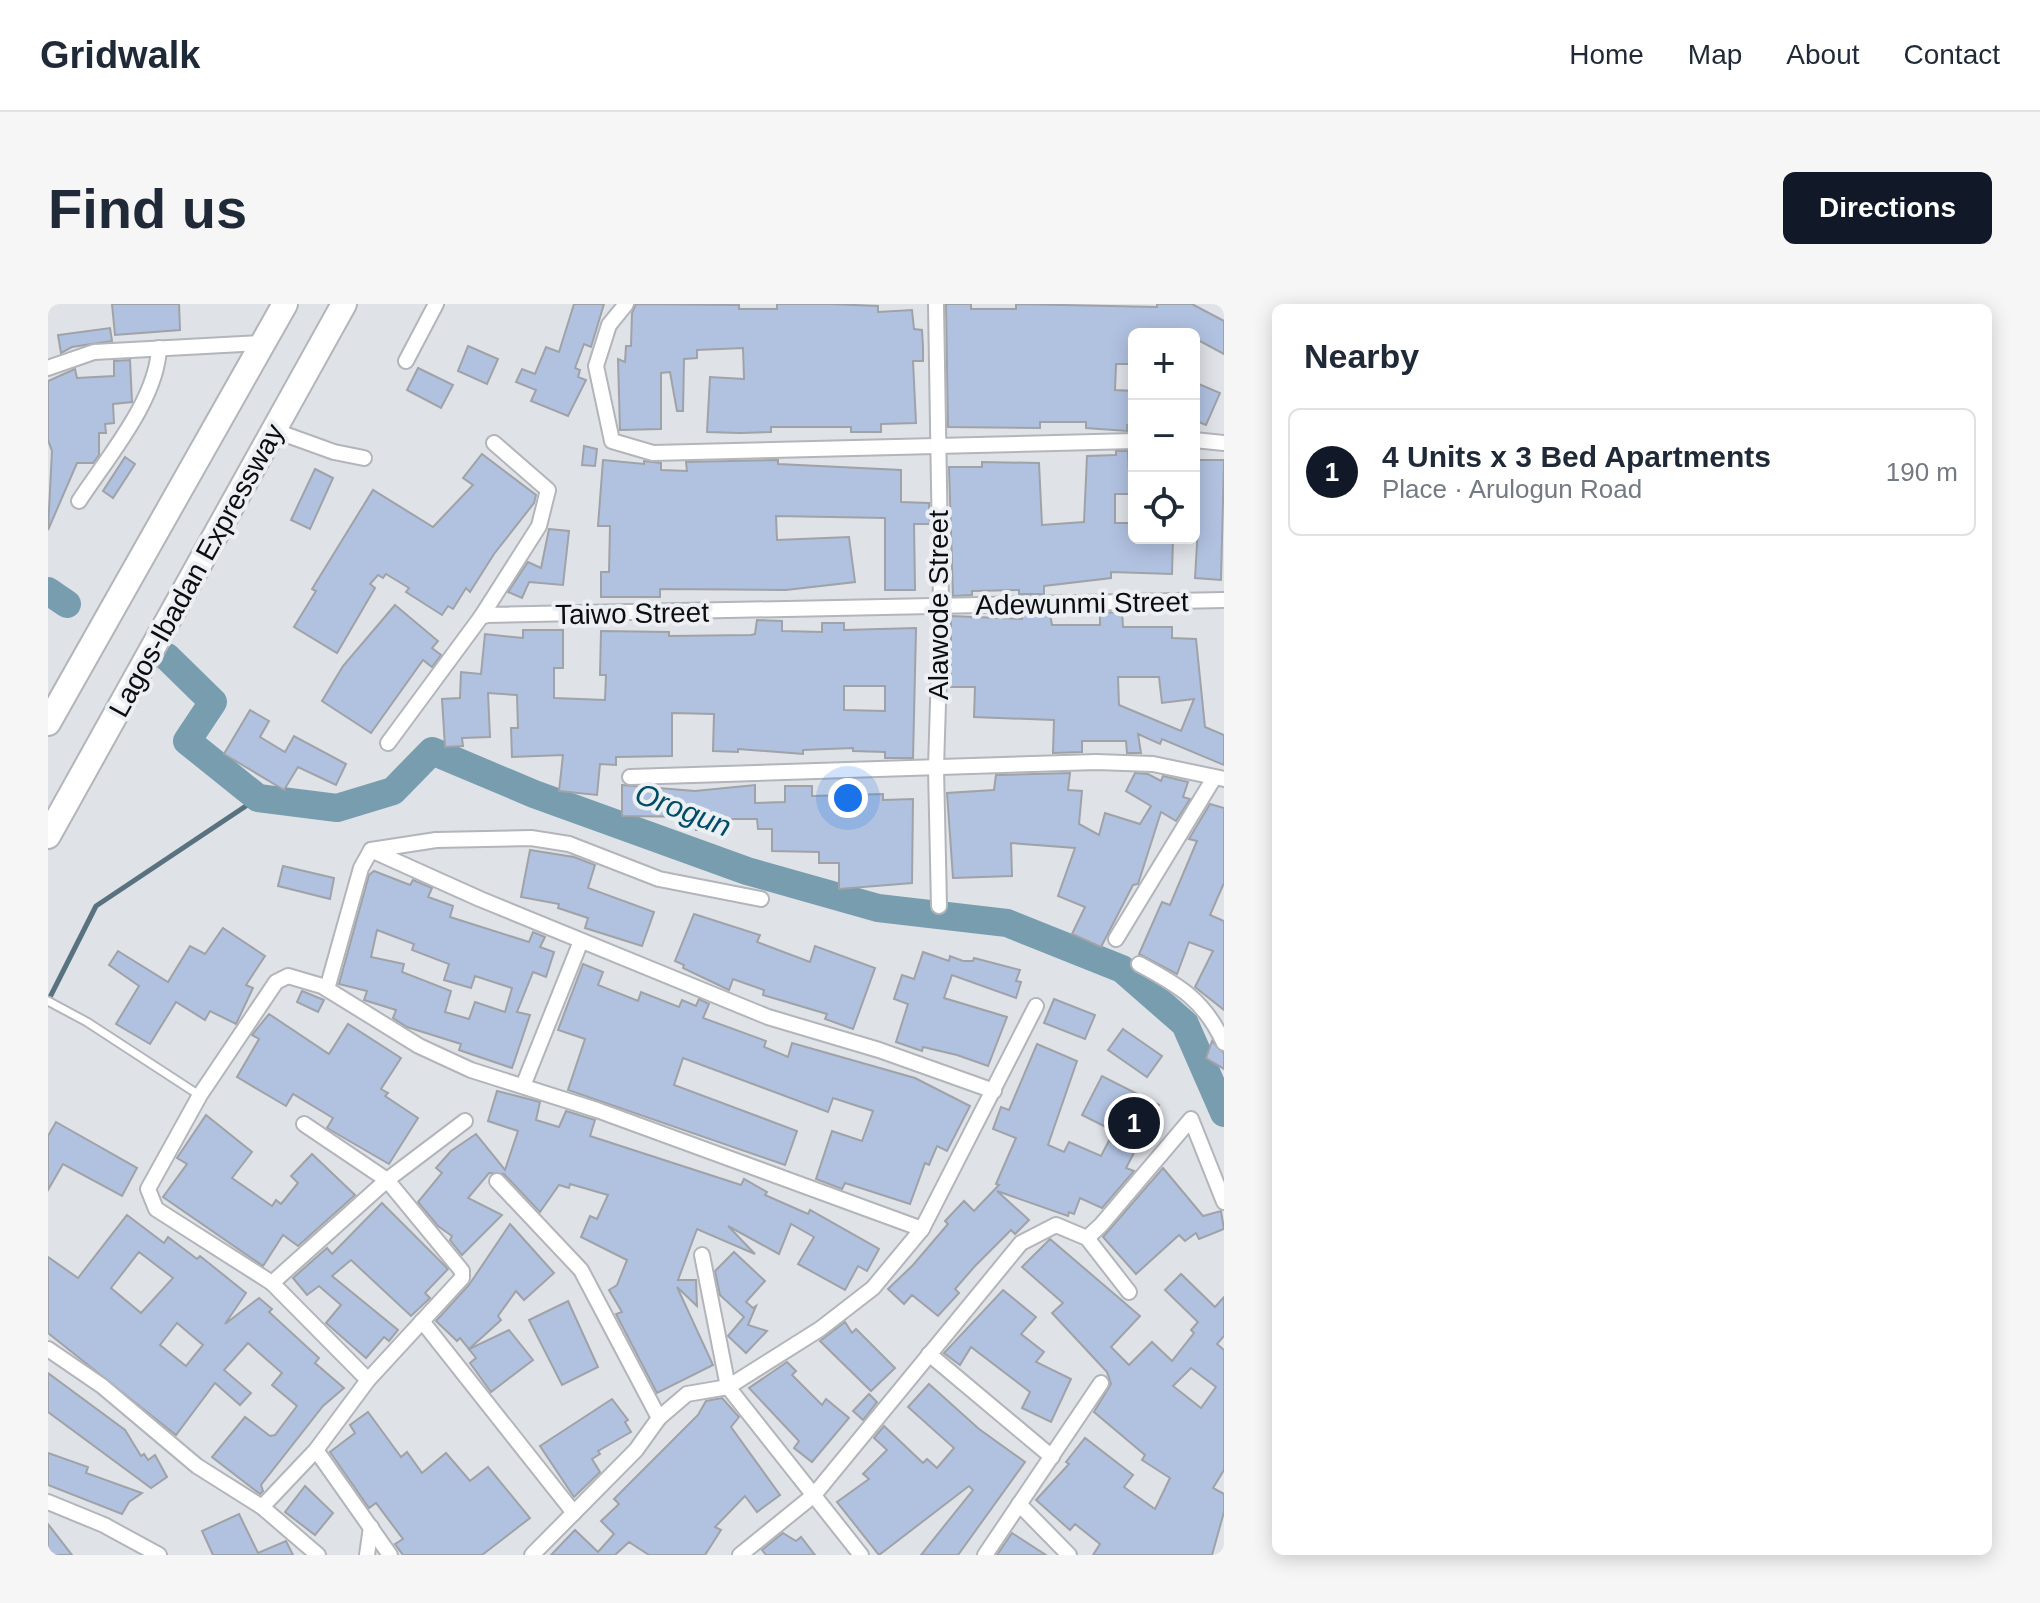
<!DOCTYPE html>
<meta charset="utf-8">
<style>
body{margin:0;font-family:Arial,sans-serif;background:#f6f6f7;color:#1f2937}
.controls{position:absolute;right:24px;top:24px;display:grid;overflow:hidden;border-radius:12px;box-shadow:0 4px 20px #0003}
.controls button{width:72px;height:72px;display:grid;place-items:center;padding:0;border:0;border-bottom:2px solid #e0e1e3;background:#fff;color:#1f2937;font:40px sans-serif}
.you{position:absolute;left:800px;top:494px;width:28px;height:28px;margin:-20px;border:6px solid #fff;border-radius:50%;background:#1a73e8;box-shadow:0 0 0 12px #1a73e833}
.badge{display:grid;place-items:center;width:52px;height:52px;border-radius:50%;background:#111827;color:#fff;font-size:26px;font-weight:700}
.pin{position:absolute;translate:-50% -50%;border:4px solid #fff;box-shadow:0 2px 8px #0006}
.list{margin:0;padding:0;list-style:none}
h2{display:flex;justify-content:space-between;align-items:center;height:104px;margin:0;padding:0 32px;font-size:34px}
h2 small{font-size:26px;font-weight:400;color:#747a83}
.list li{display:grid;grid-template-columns:52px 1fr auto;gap:24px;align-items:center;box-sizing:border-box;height:128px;margin:0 16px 16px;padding:0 16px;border:2px solid #e0e1e3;border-radius:12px}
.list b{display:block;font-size:30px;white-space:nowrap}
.list p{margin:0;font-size:26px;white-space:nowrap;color:#747a83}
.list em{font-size:26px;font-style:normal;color:#747a83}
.icon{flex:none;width:44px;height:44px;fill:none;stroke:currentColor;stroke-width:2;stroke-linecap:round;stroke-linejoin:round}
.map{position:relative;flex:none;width:1176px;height:1251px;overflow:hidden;border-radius:12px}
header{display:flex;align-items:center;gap:48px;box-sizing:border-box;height:112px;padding:0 40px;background:#fff;border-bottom:2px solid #e0e1e3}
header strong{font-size:38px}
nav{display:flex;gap:44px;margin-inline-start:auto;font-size:28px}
.intro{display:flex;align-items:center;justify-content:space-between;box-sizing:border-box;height:192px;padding:0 48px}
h1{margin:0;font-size:56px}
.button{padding:20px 36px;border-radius:12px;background:#111827;color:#fff;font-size:28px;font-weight:700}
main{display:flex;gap:48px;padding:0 48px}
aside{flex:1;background:#fff;border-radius:12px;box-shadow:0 4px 20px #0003}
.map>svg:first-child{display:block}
</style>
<header>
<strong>Gridwalk</strong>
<nav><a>Home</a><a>Map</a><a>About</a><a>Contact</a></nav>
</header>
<div class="intro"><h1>Find us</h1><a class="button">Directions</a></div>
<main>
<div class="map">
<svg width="1176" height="1251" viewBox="0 0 1176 1251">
<rect width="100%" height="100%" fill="#dfe2e7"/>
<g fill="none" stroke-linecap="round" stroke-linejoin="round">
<polyline stroke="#58727f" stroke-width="5" points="0,697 48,602 210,494"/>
<g stroke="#789daf" stroke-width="28">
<polyline points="0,287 19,300"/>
<polyline points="119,353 165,398 139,437 210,494 289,504 345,487 384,447 486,490 699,567 830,604 959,619 1074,665 1137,720 1176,809"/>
</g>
</g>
<g fill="#b1c2e1" stroke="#9fa2a7" stroke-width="2" fill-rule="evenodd">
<polygon points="64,0 131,0 132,26 67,31"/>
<polygon points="526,0 556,0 543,43 536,40 527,64 532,66 530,73 538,76 520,112 483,97 488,86 468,78 474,65 487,70 498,43 511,48"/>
<polygon points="588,0 691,1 691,5 729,5 729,0 783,0 830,2 830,8 864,6 866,25 874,26 875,43 875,57 865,57 868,119 833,120 833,128 803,128 803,123 723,123 723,128 692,129 659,128 662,73 696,75 695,44 649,46 649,54 636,55 635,107 629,107 622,68 613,69 613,125 572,126 570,55 577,58 578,42 583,42 584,9"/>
<polygon points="898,0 923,0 923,5 968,5 968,0 1109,3 1109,0 1144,0 1176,17 1176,50 1146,34 1146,30 1086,30 1086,60 1068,60 1067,86 1086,87 1086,121 1079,121 1079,127 1038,124 1038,118 992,118 992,124 900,123"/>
<polygon points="62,24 64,37 24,43 13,49 10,31"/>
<polygon points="420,42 450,55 439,80 410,67"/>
<polygon points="82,56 84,98 65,100 66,119 57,120 58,129 51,129 51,151 45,159 29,159 0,226 4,147 0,136 0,77 27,65 29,74 66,72 66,57"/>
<polygon points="370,64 405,81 393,104 359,86"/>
<polygon points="1146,78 1172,89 1158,121 1146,116"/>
<polygon points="536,142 549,145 547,162 534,161"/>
<polygon points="1068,147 1080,147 1082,190 1067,190 1067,219 1086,219 1086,234 1125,234 1124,270 1063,268 1063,274 996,282 996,290 971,290 971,286 924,287 924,291 905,292 901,163 934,163 934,158 991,159 994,221 1036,218 1039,152 1068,151"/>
<polygon points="434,150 488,191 486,199 446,250 422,288 418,284 405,305 400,302 394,311 358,288 361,284 338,270 335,274 330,271 322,280 327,284 289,349 246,323 268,287 264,285 325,186 385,223 425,181 415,174"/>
<polygon points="77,153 87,160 65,194 55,187"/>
<polygon points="555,156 596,160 596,157 613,159 613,166 639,167 638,158 730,156 730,160 853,166 853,198 881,199 882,220 866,220 867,286 837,286 837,214 728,212 729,236 801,233 807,278 738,286 612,285 612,293 553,293 553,268 561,268 562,222 550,222"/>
<polygon points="1146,156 1176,156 1173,276 1147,274 1151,206 1146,206"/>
<polygon points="267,165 285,174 262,225 243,216"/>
<polygon points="501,225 521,227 515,281 481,278 474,294 460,288 480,258 493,264"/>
<polygon points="347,301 390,337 384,344 393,351 384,363 375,356 323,429 274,397 295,362"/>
<path d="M 1074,308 L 1075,323 L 1124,323 L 1124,334 L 1148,335 L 1157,423 L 1176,431 L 1176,461 L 1114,435 L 1112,440 L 1090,430 L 1093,449 L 1079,449 L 1078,437 L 1034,437 L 1034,448 L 1005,449 L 1006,416 L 926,413 L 927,383 L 903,383 L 903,312 L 974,315 L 974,310 L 1002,310 L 1004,321 L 1052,321 L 1052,309 ZM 1070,373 L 1111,373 L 1114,399 L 1146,395 L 1133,427 L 1071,401 Z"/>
<path d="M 709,316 L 734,317 L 734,327 L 774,328 L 774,319 L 796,319 L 796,326 L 868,324 L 865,454 L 837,454 L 837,448 L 805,447 L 805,444 L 755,446 L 755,450 L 690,445 L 690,448 L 665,447 L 666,410 L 624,409 L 624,452 L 568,453 L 568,461 L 552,460 L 549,491 L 511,487 L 515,451 L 464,453 L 463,424 L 470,424 L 469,391 L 440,389 L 442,433 L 414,434 L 415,442 L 397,443 L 394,395 L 412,394 L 413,368 L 433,370 L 437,330 L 475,334 L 475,326 L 515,326 L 515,364 L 506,364 L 506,394 L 557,396 L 558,371 L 552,371 L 553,327 L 621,328 L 621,332 L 703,331 L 707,330 ZM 796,382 L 837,382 L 837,407 L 796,406 Z"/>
<polygon points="202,406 221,417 212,433 237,448 246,432 298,460 288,481 250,463 236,486 176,450"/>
<polygon points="1022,469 1020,486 1034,487 1031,520 1051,531 1057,509 1092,520 1103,502 1078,487 1087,469 1100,470 1113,477 1115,472 1140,478 1135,493 1142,495 1128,517 1113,508 1090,580 1085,581 1053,643 1024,630 1037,603 1010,592 1027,544 963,539 964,572 905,574 899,489 946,486 948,471"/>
<polygon points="574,481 647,487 707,481 707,499 737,498 737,482 764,482 764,492 835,490 835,496 865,495 864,579 791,585 791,559 771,559 771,548 724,547 724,525 710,525 709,515 675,515 675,525 648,526 648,513 574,512"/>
<polygon points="1162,500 1176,504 1176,579 1162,611 1176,617 1176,706 1147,683 1165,647 1141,638 1129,670 1091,650 1114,598 1122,601 1149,537 1141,535"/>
<polygon points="482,546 526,553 547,561 540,584 606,608 594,642 537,624 540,614 510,604 511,600 473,593"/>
<polygon points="235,562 286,574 282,595 230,582"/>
<path d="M 326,567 L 362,581 L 365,576 L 384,584 L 380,593 L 405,602 L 402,613 L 481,638 L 485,628 L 497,633 L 492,643 L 506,648 L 498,673 L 485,668 L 469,708 L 482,711 L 464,764 L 411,746 L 413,740 L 359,723 L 345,714 L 348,706 L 316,696 L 319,687 L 291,680 L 321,571 ZM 329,626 L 366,640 L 364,646 L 401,660 L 396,676 L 423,684 L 427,672 L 464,684 L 457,708 L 427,698 L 421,715 L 397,708 L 403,687 L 354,668 L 356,660 L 323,653 Z"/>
<polygon points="646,610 712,631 709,638 762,658 767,642 827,664 805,725 777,715 779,710 715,691 716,686 685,675 681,686 635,664 636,661 627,657"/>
<polygon points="175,624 217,652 198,681 205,684 188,720 162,707 157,716 128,698 102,740 68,720 91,682 61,661 70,647 120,678 142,642 157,650"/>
<polygon points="875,648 901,657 902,652 915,657 925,657 926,654 972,666 968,677 973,678 968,694 904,671 896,694 959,713 940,762 909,751 875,743 874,747 848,738 860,700 846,695 854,671 866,675"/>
<polygon points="535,660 555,668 550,681 590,697 593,688 631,703 634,696 648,702 651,695 661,700 655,714 718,737 716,743 740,753 744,739 867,774 922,802 899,847 889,842 881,861 877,859 862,900 797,879 794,885 768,875 784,827 814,837 825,807 785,794 780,808 635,754 626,781 749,827 737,861 520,786 537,735 510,726"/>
<polygon points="254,687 276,696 270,708 249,698"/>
<polygon points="1006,695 1047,711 1037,735 996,719"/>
<polygon points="221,710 281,750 300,720 353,754 333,785 340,789 337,792 370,814 341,860 279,824 285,814 245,790 238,802 189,773 211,735 204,731"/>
<polygon points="1075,725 1114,752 1099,773 1060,746"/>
<polygon points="1164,737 1176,749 1176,765 1158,754"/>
<polygon points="989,740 1029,757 1000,841 1016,848 1021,838 1053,852 1066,827 1034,811 1054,772 1111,801 1078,864 1086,867 1054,904 1032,894 1026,910 1021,908 1020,912 949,887 981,916 967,930 963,926 927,962 907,985 911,989 890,1012 864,991 856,1000 840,985 865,961 900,920 897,917 916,897 926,907 951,881 948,880 968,834 945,825 953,803 961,806"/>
<polygon points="449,787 492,798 488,816 511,823 518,807 547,816 542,832 693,881 696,875 719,888 717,891 760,910 762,906 831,945 819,967 810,962 797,986 750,960 766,933 743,920 731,950 680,922 707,950 649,925 630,976 648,976 649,1002 629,983 665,1061 609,1089 568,1010 574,1008 561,986 569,981 579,956 533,933 542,912 549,915 560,891 522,880 521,884 511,881 492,908 456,870 441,869 420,894 454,911 414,951 402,936 404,932 390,922 370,898 394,869 388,864 403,847 428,830 457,866 470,827 440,817"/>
<polygon points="158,811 204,848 184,874 224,902 228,896 233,900 250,879 243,872 264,850 307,891 250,942 235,931 215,962 115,893 139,860 129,854"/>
<polygon points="8,818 89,864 74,892 15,860 0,886 0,832"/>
<polygon points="1115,864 1155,912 1173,907 1176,925 1151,935 1148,929 1137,937 1131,931 1088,970 1055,933"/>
<polygon points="334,899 400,965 377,989 382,994 363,1012 303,956 284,972 350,1026 341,1037 336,1033 318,1054 278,1019 293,1001 271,982 259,991 245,974 279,944 284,950"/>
<path d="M 79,911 L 116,939 L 120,933 L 149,955 L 152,952 L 198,989 L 177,1020 L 211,994 L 224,1005 L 221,1008 L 271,1054 L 267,1059 L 296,1084 L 275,1102 L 213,1181 L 215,1187 L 212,1190 L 164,1153 L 197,1113 L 222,1132 L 227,1131 L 249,1102 L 224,1081 L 234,1069 L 200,1039 L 176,1066 L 203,1089 L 192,1101 L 167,1079 L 128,1131 L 0,1029 L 0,953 L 30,974 ZM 91,948 L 125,974 L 93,1009 L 63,984 ZM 129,1019 L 155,1041 L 138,1062 L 112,1041 Z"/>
<polygon points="462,920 506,969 476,996 468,987 450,1012 453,1016 421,1045 412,1034 409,1037 388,1017 421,981"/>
<path d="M 1002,935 L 1092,1012 L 1063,1043 L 1081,1061 L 1104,1038 L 1124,1057 L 1146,1029 L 1143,1026 L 1150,1018 L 1117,986 L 1133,970 L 1167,1003 L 1176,993 L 1176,1032 L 1169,1040 L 1176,1046 L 1176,1166 L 1165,1184 L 1176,1190 L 1176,1208 L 1164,1251 L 1045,1251 L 1052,1240 L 1027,1220 L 1022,1226 L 988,1196 L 1021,1160 L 1018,1158 L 1037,1134 L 1085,1171 L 1076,1183 L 1107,1205 L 1122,1174 L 1094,1156 L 1097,1151 L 1046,1108 L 1063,1080 L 1059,1068 L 1004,1009 L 1015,999 L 974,963 ZM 1143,1064 L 1168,1083 L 1153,1104 L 1125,1082 Z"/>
<polygon points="686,948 717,977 698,998 705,1004 708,1002 700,1021 719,1027 698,1049 680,1032 696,1013 672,991 667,967"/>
<polygon points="955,986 988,1013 973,1030 996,1048 988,1058 1023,1075 1003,1118 974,1104 982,1088 923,1043 912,1061 896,1049"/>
<polygon points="520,997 550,1063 514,1081 481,1016"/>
<polygon points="797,1018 804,1029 808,1025 847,1064 823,1087 772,1037"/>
<polygon points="461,1026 485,1056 443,1088 422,1059 428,1054 421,1045"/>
<polygon points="739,1058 748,1067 744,1071 774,1101 778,1095 801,1114 764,1158 746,1144 751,1137 701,1084"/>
<polygon points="0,1069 77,1126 93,1152 96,1150 100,1156 107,1151 119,1173 103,1184 0,1108"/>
<polygon points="881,1080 931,1125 977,1158 910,1251 873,1251 925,1186 921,1182 831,1251 789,1198 821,1175 815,1170 839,1146 826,1134 836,1122 875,1159 879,1155 889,1164 906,1144 860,1103"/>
<polygon points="821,1090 829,1098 815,1116 805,1107"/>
<polygon points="674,1094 691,1113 683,1123 732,1191 709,1208 697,1192 667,1223 673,1226 657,1251 601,1251 581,1238 567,1251 503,1251 527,1226 550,1248 566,1230 553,1217 571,1200 566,1195 650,1111 658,1097"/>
<polygon points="564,1095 580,1116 577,1118 583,1128 550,1147 552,1150 544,1155 552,1168 526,1193 492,1142"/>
<polygon points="320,1108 353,1153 359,1148 374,1169 398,1149 422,1177 440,1163 482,1214 434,1251 355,1251 347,1240 355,1235 328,1199 321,1204 282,1148 307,1129 302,1121"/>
<polygon points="0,1149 40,1163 38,1169 94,1189 81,1198 74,1210 0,1181"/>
<polygon points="257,1182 285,1209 267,1231 237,1208"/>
<polygon points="191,1210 210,1249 238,1237 245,1251 165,1251 154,1227"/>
<polygon points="0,1220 24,1251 0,1251"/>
<polygon points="735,1229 748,1237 753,1233 767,1251 718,1251 714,1246"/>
<polygon points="964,1229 998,1251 949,1251"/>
</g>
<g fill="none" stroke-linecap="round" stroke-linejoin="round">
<g stroke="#b2b5ba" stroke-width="11">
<polyline id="service" points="0,697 39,718 151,791"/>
</g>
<g stroke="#b2b5ba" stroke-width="18">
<g id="minor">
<polyline points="578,0 561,21 548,62 564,137 605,149 1086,137"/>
<polyline points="888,0 893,301 888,464 891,602"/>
<polyline points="358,57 388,0"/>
<polyline points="0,64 46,48 214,39"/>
<polyline points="225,126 286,148 316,154"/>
<polyline points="1146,136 1176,139"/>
<path d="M 31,197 C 59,154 109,96 111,44"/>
<polyline points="433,313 491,222 500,186 446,139"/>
<polyline points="340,439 433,313 439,311 1176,296"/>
<polyline points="582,473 1048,458 1105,460 1176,475"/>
<polyline points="323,546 432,595 720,713 831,746 946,787"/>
<polyline points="1068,635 1166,474"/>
<path d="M 1091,660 C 1132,682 1156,696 1176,739"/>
<polyline points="279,685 313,564 323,546 388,536 483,534 521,540 611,575 713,595"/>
<polyline points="475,782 533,637"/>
<polyline points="449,877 533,966 611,1114"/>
<polyline points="1039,934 1053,921 1143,815 1176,898"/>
<polyline points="654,951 680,1083 813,1251"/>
<polyline points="224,979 339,876 417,817"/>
<polyline points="374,1017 526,1209"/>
<polyline points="0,1045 54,1082 149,1162 214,1203 270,1251"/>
<polyline points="881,1050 1004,1153"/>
<polyline points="320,1076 224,979 108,905 100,885 152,791 228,678 240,672 274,682 371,742 423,766 549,806 874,925"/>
<polyline points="268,1146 342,1251"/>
<polyline points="0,1198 56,1221 111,1251"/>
<polyline points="971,1200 1021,1251"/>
<polyline points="214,1203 268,1146 320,1076 414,974 414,967 339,876 256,820"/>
<polyline points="319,1251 323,1223"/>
<polyline points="484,1251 588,1146 611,1114 639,1090 680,1083 772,1025 825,984 874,925 988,702"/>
<polyline points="692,1251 766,1191 973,939 1008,921 1039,934 1081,988"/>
<polyline points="937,1251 1053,1079"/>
</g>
</g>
<g stroke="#b2b5ba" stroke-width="28">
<g id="motorway">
<polyline points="0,419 237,0"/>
<polyline points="0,532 296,0"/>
</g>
</g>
<use href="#service" stroke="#fff" stroke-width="7"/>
<use href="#minor" stroke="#fff" stroke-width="14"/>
<use href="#motorway" stroke="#fff" stroke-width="24"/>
</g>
<g text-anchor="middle" stroke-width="8" stroke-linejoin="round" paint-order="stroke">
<g font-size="28" fill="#0c0d0e" stroke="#eceff4">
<text transform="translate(148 266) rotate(-61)" y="10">Lagos-Ibadan Expressway</text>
<text transform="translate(1034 299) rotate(-1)" y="10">Adewunmi Street</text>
<text transform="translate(890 301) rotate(-90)" y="10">Alawode Street</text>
<text transform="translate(584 309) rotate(-1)" y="10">Taiwo Street</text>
</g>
<g font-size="30" font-style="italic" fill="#004d68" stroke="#eceff4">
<text transform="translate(635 506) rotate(21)" y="10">Orogun</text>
</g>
</g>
</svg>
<div class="controls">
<button>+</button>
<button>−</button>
<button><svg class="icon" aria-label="locate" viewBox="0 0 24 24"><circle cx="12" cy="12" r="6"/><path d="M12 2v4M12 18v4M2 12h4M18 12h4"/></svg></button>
</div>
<div class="you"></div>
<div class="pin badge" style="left:1086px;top:819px">1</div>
</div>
<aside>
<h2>Nearby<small></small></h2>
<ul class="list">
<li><span class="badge">1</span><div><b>4 Units x 3 Bed Apartments</b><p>Place · Arulogun Road</p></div><em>190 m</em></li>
</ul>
</aside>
</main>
